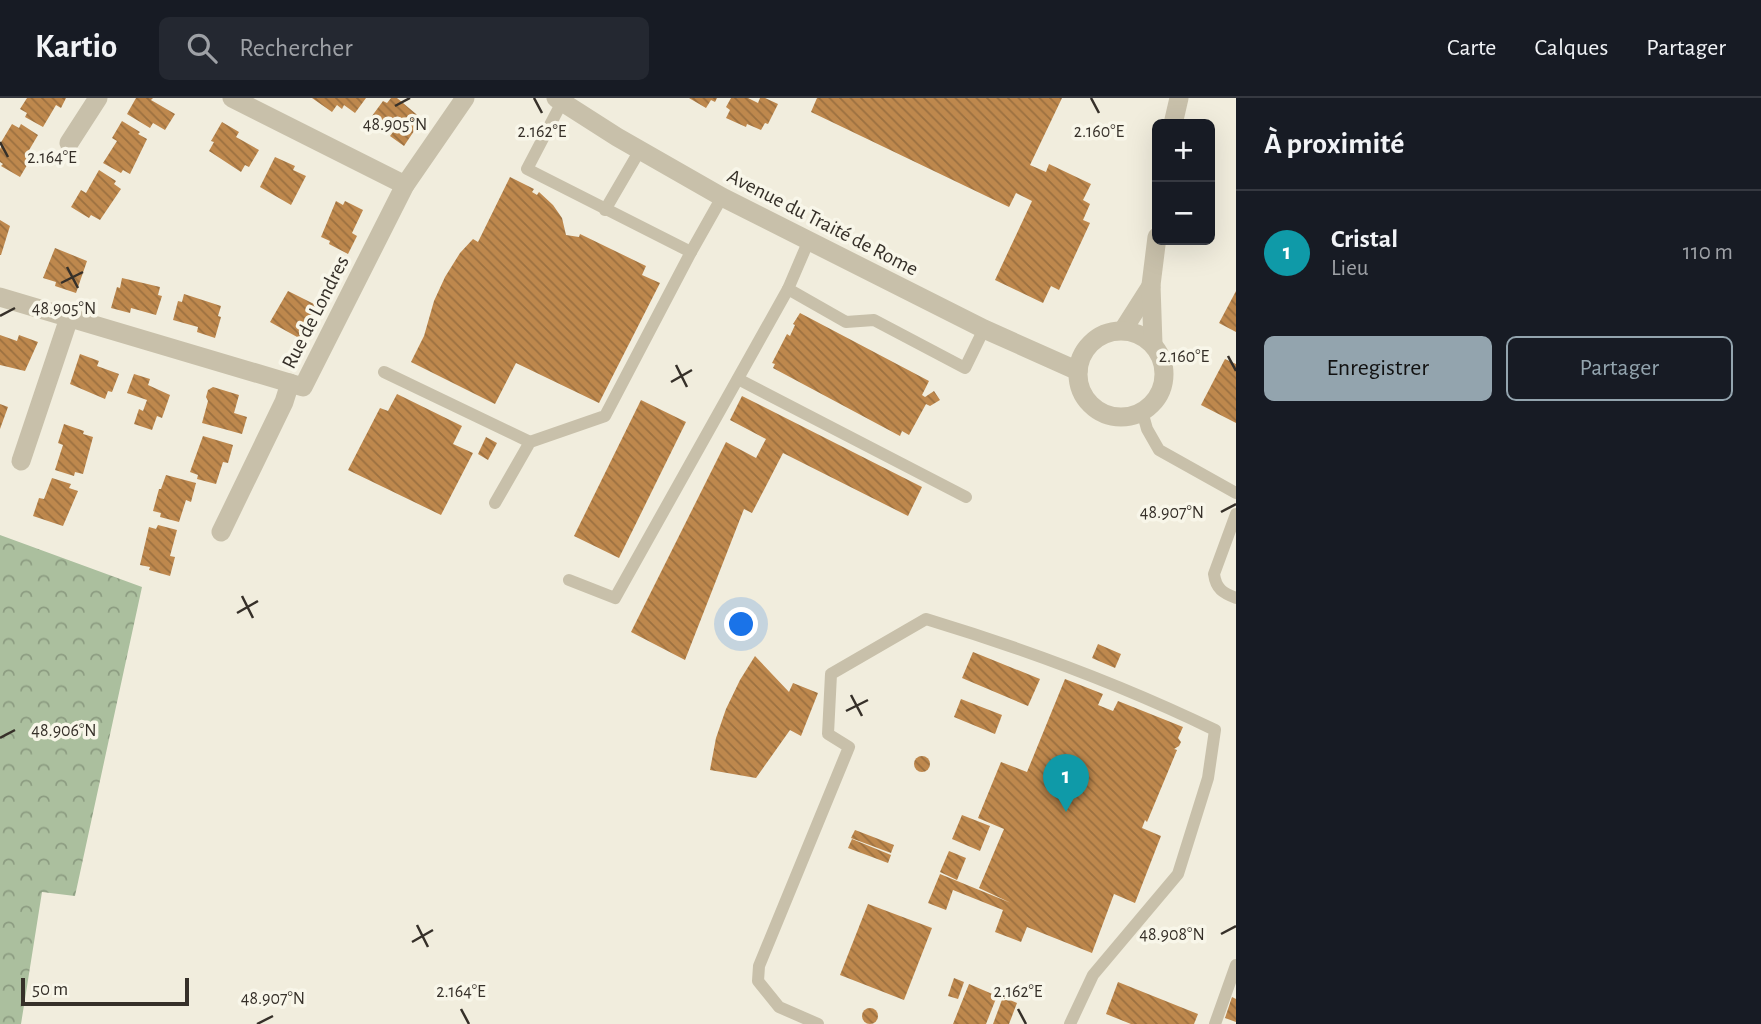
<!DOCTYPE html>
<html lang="fr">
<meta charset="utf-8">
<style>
body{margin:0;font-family:"Alegreya Sans",sans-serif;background:#242831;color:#f1f3f6}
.controls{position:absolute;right:21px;top:21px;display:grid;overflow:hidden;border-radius:10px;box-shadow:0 7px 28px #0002}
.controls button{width:63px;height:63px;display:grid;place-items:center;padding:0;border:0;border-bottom:2px solid #363941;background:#171b24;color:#f1f3f6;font:35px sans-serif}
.scale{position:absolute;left:21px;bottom:18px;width:168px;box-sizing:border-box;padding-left:7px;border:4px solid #363029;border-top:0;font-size:19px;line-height:24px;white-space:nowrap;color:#363029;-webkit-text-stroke:5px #f8f6e9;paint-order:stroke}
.you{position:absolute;left:742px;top:527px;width:24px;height:24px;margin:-18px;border:5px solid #fff;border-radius:50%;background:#1a73e8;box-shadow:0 0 0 10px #1a73e833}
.badge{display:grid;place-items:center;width:46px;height:46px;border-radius:50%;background:#93a4ae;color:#fff;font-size:23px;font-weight:700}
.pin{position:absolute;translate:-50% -58px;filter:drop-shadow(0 2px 4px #0008)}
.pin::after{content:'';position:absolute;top:37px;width:24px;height:21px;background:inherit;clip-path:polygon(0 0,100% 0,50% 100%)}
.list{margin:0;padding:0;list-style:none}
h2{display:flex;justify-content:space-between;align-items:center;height:91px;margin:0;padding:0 28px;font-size:30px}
h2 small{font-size:23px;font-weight:400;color:#9ea1a6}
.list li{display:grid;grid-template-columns:46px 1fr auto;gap:21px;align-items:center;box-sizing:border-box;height:126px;padding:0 28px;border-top:2px solid #363941}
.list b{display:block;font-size:26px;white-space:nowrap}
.list p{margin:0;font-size:23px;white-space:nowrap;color:#9ea1a6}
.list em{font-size:23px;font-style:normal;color:#9ea1a6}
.actions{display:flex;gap:14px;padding:21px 28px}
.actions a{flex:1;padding:16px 0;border:2px solid #93a4ae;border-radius:10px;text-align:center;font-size:24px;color:#93a4ae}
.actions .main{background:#93a4ae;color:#111}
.icon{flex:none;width:38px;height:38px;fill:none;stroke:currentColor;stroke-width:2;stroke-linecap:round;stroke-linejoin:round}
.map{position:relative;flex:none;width:1236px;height:926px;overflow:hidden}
header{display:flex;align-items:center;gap:42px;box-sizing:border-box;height:98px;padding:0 35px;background:#171b24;border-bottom:2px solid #363941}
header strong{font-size:33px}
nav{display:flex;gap:38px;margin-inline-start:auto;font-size:24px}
.search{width:490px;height:63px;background:#242831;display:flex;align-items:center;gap:18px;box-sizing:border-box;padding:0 24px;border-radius:10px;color:#9ea1a6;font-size:26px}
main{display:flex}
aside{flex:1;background:#171b24}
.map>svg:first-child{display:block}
</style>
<header>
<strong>Kartio</strong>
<div class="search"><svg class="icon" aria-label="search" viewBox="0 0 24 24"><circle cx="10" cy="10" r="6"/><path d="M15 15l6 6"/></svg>Rechercher</div>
<nav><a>Carte</a><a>Calques</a><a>Partager</a></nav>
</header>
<main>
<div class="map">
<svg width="1236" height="926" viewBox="0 0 1236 926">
<defs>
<pattern id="forest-crowns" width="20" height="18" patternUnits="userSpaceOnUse" patternTransform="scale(1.75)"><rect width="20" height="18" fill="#abbf9e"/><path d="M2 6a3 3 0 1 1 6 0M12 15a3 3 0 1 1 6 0" fill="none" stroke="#8c9c81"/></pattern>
<pattern id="building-back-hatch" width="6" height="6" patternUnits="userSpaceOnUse" patternTransform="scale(1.75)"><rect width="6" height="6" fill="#be884d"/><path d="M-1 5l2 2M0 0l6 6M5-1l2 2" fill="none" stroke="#9b7040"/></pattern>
</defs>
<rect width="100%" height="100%" fill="#f1eddd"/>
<polygon fill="url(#forest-crowns)" points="0,437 142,489 75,798 42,794 21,926 0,926"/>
<g fill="url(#building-back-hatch)">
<polygon points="27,0 66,0 61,10 56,7 43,29 25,19 27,15 20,11"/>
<polygon points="136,0 153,0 151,2 175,16 165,32 153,25 150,30 127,16"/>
<polygon points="312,0 366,0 355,15 344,7 342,11 337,7 332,14"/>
<polygon points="391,0 397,0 422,21 404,48 390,38 394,33 372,18 383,3 387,5"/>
<polygon points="689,0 717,0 715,4 711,2 706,10"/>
<polygon points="731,0 748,0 758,5 760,0 765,0 778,6 768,26 765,25 761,32 747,26 746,29 726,20 730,12 726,9"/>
<polygon points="817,0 1062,0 1030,67 1046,74 1049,66 1091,86 1083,102 1090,106 1083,122 1090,125 1059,192 1051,188 1043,205 995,182 1032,103 1016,95 1009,109 811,14"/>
<polygon points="122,23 140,34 138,36 147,41 130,76 123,72 121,75 103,65 117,43 112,40"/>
<polygon points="222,24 239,34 236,39 259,52 249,69 245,67 241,74 209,53 214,44 211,43"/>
<polygon points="12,26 19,30 21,26 38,37 25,59 30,62 20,79 1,68 3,66 0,64 0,51 2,47 0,46"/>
<polygon points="275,59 295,68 293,72 306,78 291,107 260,89"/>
<polygon points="99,72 116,83 114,86 121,91 100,122 91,117 89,120 71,109 81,92 86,95"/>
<polygon points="510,79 534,91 532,94 537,97 539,94 553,107 562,120 566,137 579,139 580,136 646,168 642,177 660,185 599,305 516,265 495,306 411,264 424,238 434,203 445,179 460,155 473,141 478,144"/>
<polygon points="336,103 343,107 345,103 363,112 352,135 357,138 348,156 329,146 330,143 321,139"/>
<polygon points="0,122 10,128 1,157 0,157"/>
<polygon points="55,150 87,163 76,195 55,188 56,184 43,180"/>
<polygon points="122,180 160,189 158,197 162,198 156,217 131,210 130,215 111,210 117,189 120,190"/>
<polygon points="288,193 318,208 309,228 305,227 299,240 270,224"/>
<polygon points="1236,193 1236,234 1219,225"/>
<polygon points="184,196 221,208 218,218 221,219 215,240 197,234 198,229 173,222 178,203 182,204"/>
<polygon points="800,215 929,283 922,297 925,299 934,293 940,302 930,308 926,306 909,337 902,333 900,338 773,270 775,266 772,265 787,236 790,238 795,227 793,226"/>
<polygon points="0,237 17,243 19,237 38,244 25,273 0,267"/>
<polygon points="80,256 99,263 97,268 119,276 112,294 108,293 105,301 70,286"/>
<polygon points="1225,261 1236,266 1236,325 1201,307"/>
<polygon points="134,276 150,281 148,287 170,297 162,320 157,318 152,332 134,326 139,311 143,313 147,302 127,295"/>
<polygon points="213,289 239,297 234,315 247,319 242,336 202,325 208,303 206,299 208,292"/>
<polygon points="397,296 462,328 453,346 473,355 441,417 348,372 380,310 388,313"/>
<polygon points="742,298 922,389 908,418 783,355 752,415 744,411 685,562 631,534 726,344 756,360 766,341 730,322"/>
<polygon points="641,302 686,324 619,460 574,438"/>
<polygon points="0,306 8,309 0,331"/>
<polygon points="64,326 84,333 83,336 93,339 83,376 75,374 74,378 55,372 63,347 58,345"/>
<polygon points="203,338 233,347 228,365 223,364 216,386 197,381 198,377 190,374"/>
<polygon points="486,339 497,345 488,362 478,356"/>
<polygon points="166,377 196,385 191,404 186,402 179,424 160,419 161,415 153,413 159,391 161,391"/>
<polygon points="52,380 71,386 69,390 78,393 63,428 33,418 39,400 44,401"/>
<polygon points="158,427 177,432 170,458 175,459 170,478 149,472 150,469 140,467 149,429 156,431"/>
<polygon points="1098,546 1121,556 1115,570 1092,560"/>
<polygon points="973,554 1040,581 1028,608 962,580"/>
<polygon points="755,558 789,594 793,585 818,595 801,638 790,632 756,680 710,672 716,640 726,611 740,582"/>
<polygon points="1065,581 1103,596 1098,607 1113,613 1118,603 1183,629 1178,640 1181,644 1179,648 1174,651 1177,652 1147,724 1145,722 1142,730 1161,738 1135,805 1114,796 1092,855 1027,829 1021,844 995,834 1003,812 953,792 946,812 928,805 940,776 1011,805 979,790 1004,731 978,720 1001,664 1027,674"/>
<polygon points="961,601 1002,617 995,636 954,619"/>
<circle cx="922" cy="666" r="8"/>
<polygon points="962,717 990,728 980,753 952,741"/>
<polygon points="855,732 894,747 891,755 851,740"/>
<polygon points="852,741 891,757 888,765 848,750"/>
<polygon points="949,753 966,760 957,782 940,774"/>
<polygon points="868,806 932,830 904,902 840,877"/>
<polygon points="954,880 964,884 958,901 948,898"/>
<polygon points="1118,884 1198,916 1194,926 1131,926 1106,916"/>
<polygon points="969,886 997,898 986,926 953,926"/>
<polygon points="1003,899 1017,905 1009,926 993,926"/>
<polygon points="1232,899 1236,901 1236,924 1225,920"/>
<circle cx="870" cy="918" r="8"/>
</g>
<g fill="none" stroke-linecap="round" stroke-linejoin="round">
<g stroke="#c8c0aa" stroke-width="12">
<polyline points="605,112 640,52"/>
<polyline points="809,142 788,191 846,224 874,222 965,270 984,231"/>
<polyline points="691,154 722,99"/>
<polyline points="384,274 530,344"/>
<polyline points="738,281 966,399"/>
<polyline points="1142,313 1147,331 1159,352 1236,395"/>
<polyline points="495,405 530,344 605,318 691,154 527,71 562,4"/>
<path d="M 1236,416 L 1214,476 C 1216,491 1223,495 1236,500"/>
<polyline points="569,482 615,500 788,191"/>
<path d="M 818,926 L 779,909 L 758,883 L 759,868 L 849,649 L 828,636 L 831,576 L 926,521 C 1025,551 1122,587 1215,632 L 1208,680 L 1178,776 L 1093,877 L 1070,926"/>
<polyline points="1215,926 1236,867"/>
</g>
<g stroke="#c8c0aa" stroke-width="19">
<polyline points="232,0 405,87"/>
<polyline points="556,0 617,39 722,99 984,231 1078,273"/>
<polyline points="1173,26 1179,0"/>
<polyline points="69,45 98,0"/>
<polyline points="0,199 303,289 405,87 465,0"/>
<polyline points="1123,232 1151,188"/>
<circle cx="1121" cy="276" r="43"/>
<polyline points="1153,246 1151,187 1157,139"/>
<polyline points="21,363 69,220"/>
<polyline points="221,434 284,304 290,285"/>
</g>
</g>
<path fill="none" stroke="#363029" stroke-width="2.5" d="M 534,0 L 542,15M 1091,0 L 1099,15M 395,8 L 410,0M 0,44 L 8,59M 67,169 L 78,190M 61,185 L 83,174M 0,218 L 15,210M 1228,258 L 1236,273M 676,267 L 687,289M 671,284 L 692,272M 1221,414 L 1236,406M 242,498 L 253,520M 237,515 L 258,503M 851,597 L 862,618M 846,613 L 868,602M 0,640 L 15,632M 417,827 L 428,849M 1221,836 L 1236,828M 412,844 L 433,832M 461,911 L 469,926M 1018,911 L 1026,926M 257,926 L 273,918"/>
<g text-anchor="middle" stroke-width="7" stroke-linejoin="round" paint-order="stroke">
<g font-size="21" fill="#363029" stroke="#f8f6e9">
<text transform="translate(823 124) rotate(27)" y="7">Avenue du Traité de Rome</text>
<text transform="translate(315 214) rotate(-63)" y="7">Rue de Londres</text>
</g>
</g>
<g font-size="18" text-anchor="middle" fill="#363029" stroke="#f8f6e9" stroke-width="7" stroke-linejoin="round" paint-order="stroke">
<text x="395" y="32">48.905°N</text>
<text x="542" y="39">2.162°E</text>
<text x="1099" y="39">2.160°E</text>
<text x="52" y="65">2.164°E</text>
<text x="64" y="216">48.905°N</text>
<text x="1184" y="264">2.160°E</text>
<text x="1172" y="420">48.907°N</text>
<text x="64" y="638">48.906°N</text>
<text x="1172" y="842">48.908°N</text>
<text x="461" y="899">2.164°E</text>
<text x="1018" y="899">2.162°E</text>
<text x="273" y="906">48.907°N</text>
</g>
</svg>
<div class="controls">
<button>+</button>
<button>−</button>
</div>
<div class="scale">50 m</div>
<div class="you"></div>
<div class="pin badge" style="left:1066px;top:714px;background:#0f9aa8">1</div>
</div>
<aside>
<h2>À proximité<small></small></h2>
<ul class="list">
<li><span class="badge" style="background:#0f9aa8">1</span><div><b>Cristal</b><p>Lieu</p></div><em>110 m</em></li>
</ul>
<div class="actions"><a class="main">Enregistrer</a><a>Partager</a></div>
</aside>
</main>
